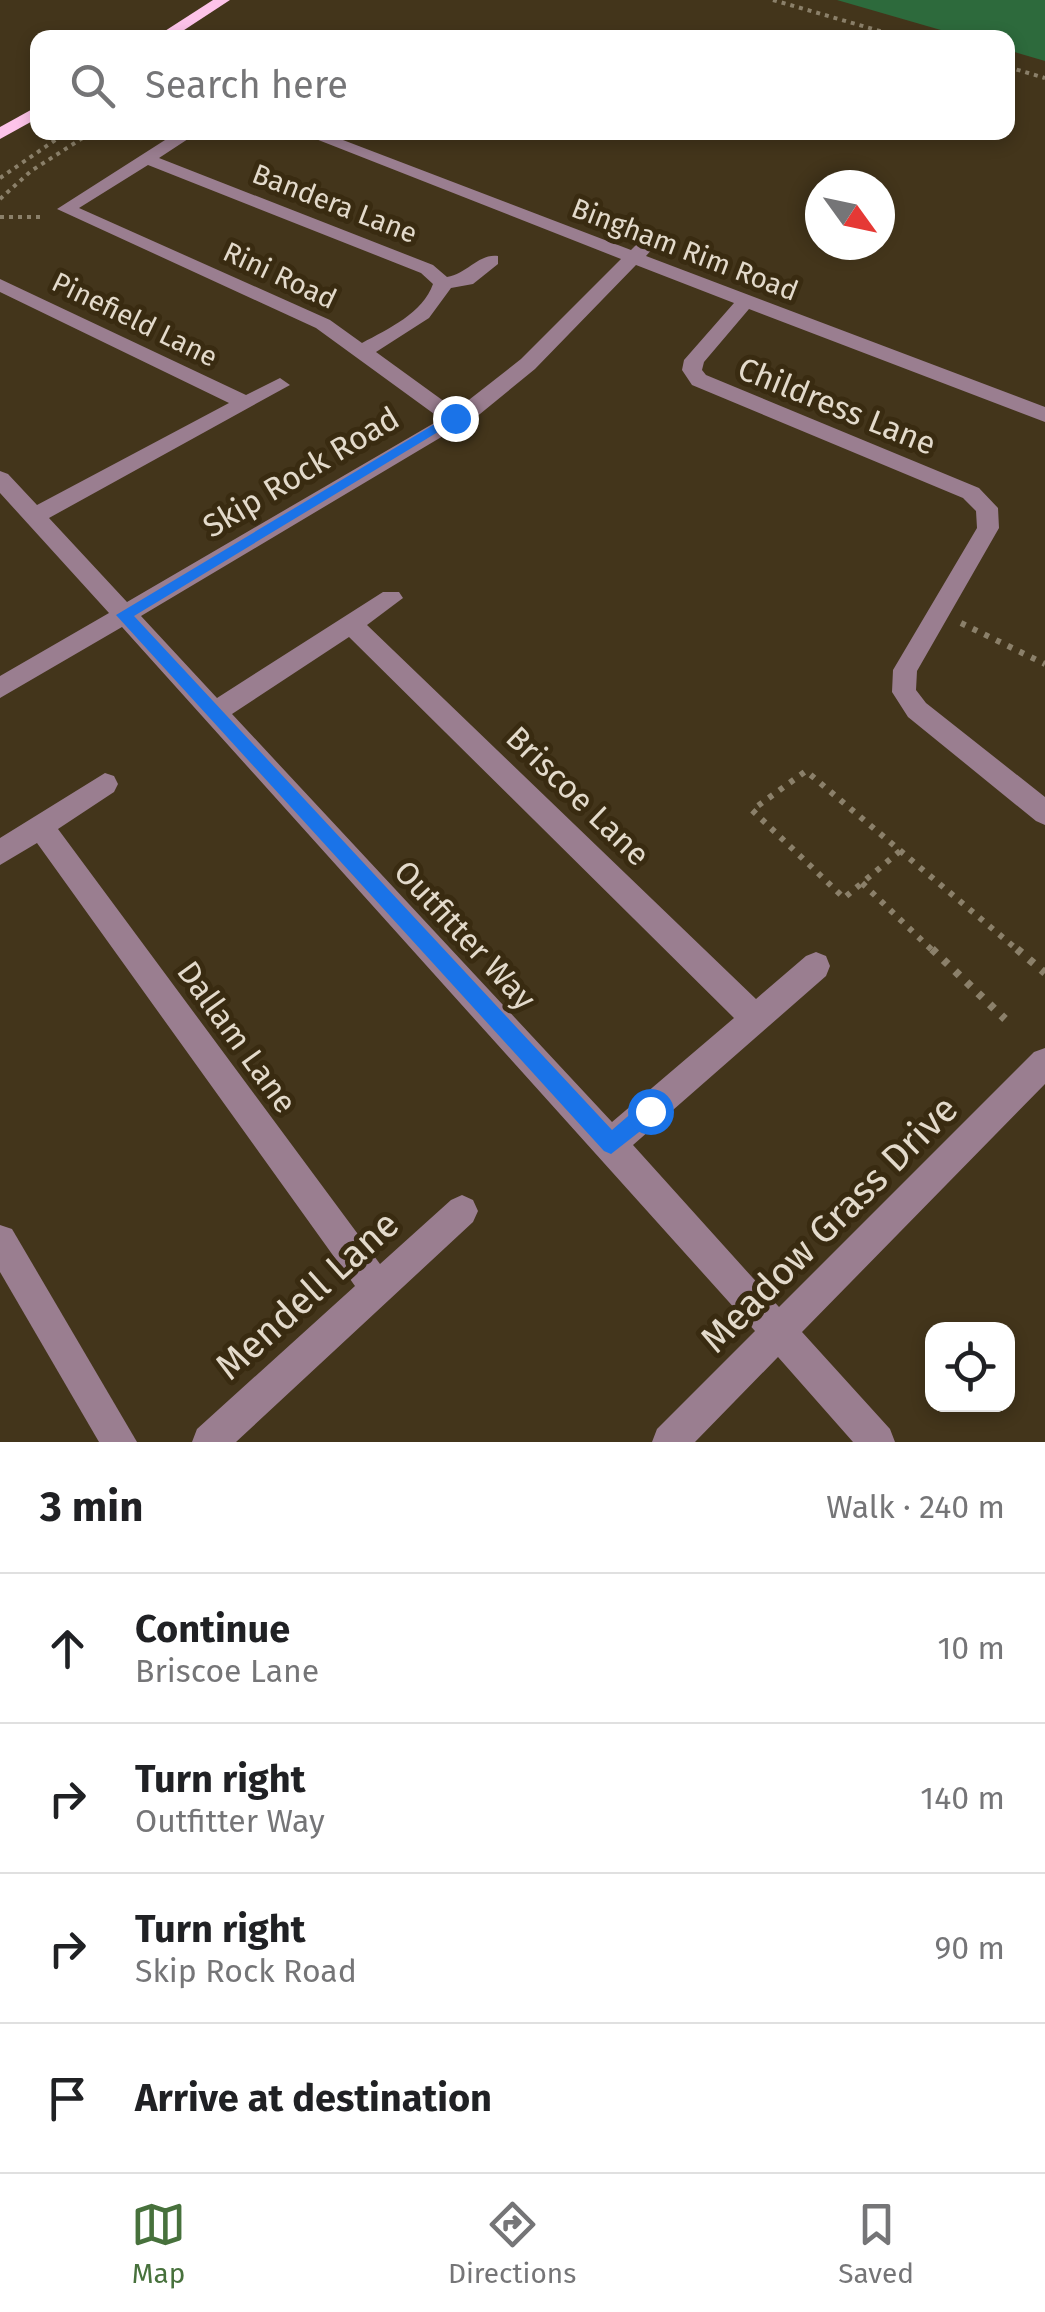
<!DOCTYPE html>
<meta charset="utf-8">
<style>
body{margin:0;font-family:"Fira Sans",sans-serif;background:#f6f6f6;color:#202124}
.controls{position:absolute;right:30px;bottom:30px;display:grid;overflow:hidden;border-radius:20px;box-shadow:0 5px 15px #0003}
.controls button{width:90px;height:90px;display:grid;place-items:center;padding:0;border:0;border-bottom:2px solid #e0e0e0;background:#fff;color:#202124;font:50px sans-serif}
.compass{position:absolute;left:805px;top:170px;width:90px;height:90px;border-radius:50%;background:#fff;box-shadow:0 5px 15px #0003;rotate:123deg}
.stop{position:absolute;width:30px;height:30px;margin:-22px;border:8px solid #1a73e8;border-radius:50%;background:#fff}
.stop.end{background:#1a73e8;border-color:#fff;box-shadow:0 2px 10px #0008}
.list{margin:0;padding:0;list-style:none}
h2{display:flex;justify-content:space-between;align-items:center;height:130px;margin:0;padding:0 40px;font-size:42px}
h2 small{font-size:32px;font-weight:400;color:#757577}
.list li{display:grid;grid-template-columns:65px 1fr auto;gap:30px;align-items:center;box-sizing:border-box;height:150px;padding:0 40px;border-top:2px solid #e0e0e0}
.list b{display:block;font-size:38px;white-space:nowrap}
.list p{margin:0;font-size:32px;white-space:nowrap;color:#757577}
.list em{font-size:32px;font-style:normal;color:#757577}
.icon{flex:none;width:55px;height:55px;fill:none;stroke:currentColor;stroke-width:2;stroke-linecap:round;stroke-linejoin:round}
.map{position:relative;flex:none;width:1045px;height:1442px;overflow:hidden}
.search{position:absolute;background:#fff;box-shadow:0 5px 15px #0003;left:30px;right:30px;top:30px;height:110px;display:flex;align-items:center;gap:25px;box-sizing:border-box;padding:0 35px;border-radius:20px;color:#757577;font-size:38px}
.sheet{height:730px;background:#fff}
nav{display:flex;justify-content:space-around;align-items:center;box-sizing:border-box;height:140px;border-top:2px solid #e0e0e0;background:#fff;font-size:28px;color:#757577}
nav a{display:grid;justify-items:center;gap:5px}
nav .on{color:#47713c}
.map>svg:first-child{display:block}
</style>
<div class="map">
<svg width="1045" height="1442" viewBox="0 0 1045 1442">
<rect width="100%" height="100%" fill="#43351b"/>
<polygon fill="#2d6a3c" points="837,0 1045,0 1045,61 1008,50 1008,38 965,37"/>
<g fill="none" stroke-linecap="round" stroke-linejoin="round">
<g stroke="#8b806a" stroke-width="4" stroke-dasharray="4 5" stroke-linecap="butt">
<polyline points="773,0 904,38"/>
<polyline points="1008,67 1045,78"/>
<polyline points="0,178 67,132"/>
<polyline points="0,199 31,171 92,132"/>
<polyline points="0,217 42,217"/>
</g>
<g stroke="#8b806a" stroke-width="6" stroke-dasharray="5 8" stroke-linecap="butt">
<polyline points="961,623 1045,664"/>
<polyline points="900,851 844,898 752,810 806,771 1020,952"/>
<polyline points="862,883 934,952"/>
</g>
<g stroke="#8b806a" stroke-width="8" stroke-dasharray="6 10" stroke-linecap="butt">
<polyline points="932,949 1005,1019"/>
<polyline points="1017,949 1045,973"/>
</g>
<g fill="#9a7e90" fill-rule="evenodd">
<path d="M 188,133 L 188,139 L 159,158 L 433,265 L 447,277 C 467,274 479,253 498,256 L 498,264 L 473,284 L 451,288 L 429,318 L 376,352 L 456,410 L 521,359 L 621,259 L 298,132 L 322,132 L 631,250 L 647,234 L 659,234 L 662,238 L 646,256 L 1045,407 L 1045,422 L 749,309 L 704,362 L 702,370 L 706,375 L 979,488 L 998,508 L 999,528 L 917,671 L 916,690 L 926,703 L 1045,797 L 1045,825 L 1036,821 L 908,717 L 892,692 L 893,670 L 977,528 L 976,511 L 963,498 L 692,385 L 682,370 L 684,360 L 734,303 L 636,265 L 535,369 L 480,414 L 141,616 L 217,698 L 383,592 L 399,592 L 403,598 L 367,625 L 756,999 L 806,956 L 816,952 L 826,956 L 830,966 L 826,976 L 633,1145 L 779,1307 L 1034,1052 L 1045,1048 L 1045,1084 L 802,1332 L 890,1429 L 895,1442 L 853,1442 L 778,1357 L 695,1442 L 652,1442 L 657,1429 L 755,1331 L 122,627 L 0,698 L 0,676 L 109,613 L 0,493 L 0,471 L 8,474 L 37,505 L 229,403 L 0,292 L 0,279 L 246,395 L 280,378 L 290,385 L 49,518 L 127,602 L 441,419 L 316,328 L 57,209 L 176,133 ZM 148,165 L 421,273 L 433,284 C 423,313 388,329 362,343 L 330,320 L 79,208 ZM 349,637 L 734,1018 L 612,1122 L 232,714 Z"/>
<polygon points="105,773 114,776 118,784 114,792 58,829 380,1264 451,1200 462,1195 473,1200 478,1211 473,1222 236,1442 192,1442 197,1429 355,1286 37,843 0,865 0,838"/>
<polygon points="0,1225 12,1229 137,1442 99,1442 0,1272"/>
</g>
<g fill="#fdc3e9" fill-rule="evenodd">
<polygon points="213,0 230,0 172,38 154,38"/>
<polygon points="38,106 38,118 0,139 0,127"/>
</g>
</g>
<polygon fill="#1a73e8" points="450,415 461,418 134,616 612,1130 642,1104 657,1104 657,1118 611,1154 604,1151 116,615"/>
<g text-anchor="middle" stroke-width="10" stroke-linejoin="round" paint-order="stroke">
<g font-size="28" fill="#e3dacb" stroke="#392b11">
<text transform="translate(335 203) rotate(21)" y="10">Bandera Lane</text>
<text transform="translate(685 249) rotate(21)" y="10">Bingham Rim Road</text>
<text transform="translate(280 275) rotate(25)" y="10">Rini Road</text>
<text transform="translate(135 319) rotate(26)" y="10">Pinefield Lane</text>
</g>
<g font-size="32" fill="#e3dacb" stroke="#392b11">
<text transform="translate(837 406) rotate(22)" y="11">Childress Lane</text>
<text transform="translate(301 472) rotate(-31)" y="11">Skip Rock Road</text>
<text transform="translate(578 796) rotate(44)" y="11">Briscoe Lane</text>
<text transform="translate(465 935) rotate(47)" y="11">Outfitter Way</text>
<text transform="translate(237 1037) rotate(54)" y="11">Dallam Lane</text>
</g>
<g font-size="38" fill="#e3dacb" stroke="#392b11">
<text transform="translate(829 1224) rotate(-45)" y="13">Meadow Grass Drive</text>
<text transform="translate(307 1295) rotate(-42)" y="13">Mendell Lane</text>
</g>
</g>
</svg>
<div class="controls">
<button><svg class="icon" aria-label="locate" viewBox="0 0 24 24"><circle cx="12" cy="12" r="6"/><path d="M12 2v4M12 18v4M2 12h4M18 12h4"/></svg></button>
</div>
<svg class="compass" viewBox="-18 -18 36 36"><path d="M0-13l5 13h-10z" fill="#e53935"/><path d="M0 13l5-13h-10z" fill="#757577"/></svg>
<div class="stop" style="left:650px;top:1111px"></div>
<div class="stop end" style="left:455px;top:418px"></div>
<div class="search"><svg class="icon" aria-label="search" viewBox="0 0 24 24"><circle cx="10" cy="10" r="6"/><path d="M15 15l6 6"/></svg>Search here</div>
</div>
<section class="sheet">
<h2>3 min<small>Walk · 240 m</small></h2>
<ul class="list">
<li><svg class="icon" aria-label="ahead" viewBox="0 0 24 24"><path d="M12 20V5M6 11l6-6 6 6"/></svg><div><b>Continue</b><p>Briscoe Lane</p></div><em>10 m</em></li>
<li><svg class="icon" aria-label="right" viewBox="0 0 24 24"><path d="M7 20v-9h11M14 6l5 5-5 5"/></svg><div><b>Turn right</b><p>Outfitter Way</p></div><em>140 m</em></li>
<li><svg class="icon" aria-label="right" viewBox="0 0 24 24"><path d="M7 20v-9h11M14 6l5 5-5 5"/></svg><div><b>Turn right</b><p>Skip Rock Road</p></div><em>90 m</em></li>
<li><svg class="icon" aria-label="arrive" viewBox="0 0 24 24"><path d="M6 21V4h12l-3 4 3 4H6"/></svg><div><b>Arrive at destination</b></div></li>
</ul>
</section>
<nav>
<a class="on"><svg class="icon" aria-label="map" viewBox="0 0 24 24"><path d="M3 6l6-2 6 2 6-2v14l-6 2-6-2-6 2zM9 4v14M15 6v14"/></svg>Map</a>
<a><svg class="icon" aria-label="directions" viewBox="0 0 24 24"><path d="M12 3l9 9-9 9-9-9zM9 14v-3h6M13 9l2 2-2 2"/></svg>Directions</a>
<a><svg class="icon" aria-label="saved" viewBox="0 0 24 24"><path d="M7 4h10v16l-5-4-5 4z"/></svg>Saved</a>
</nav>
